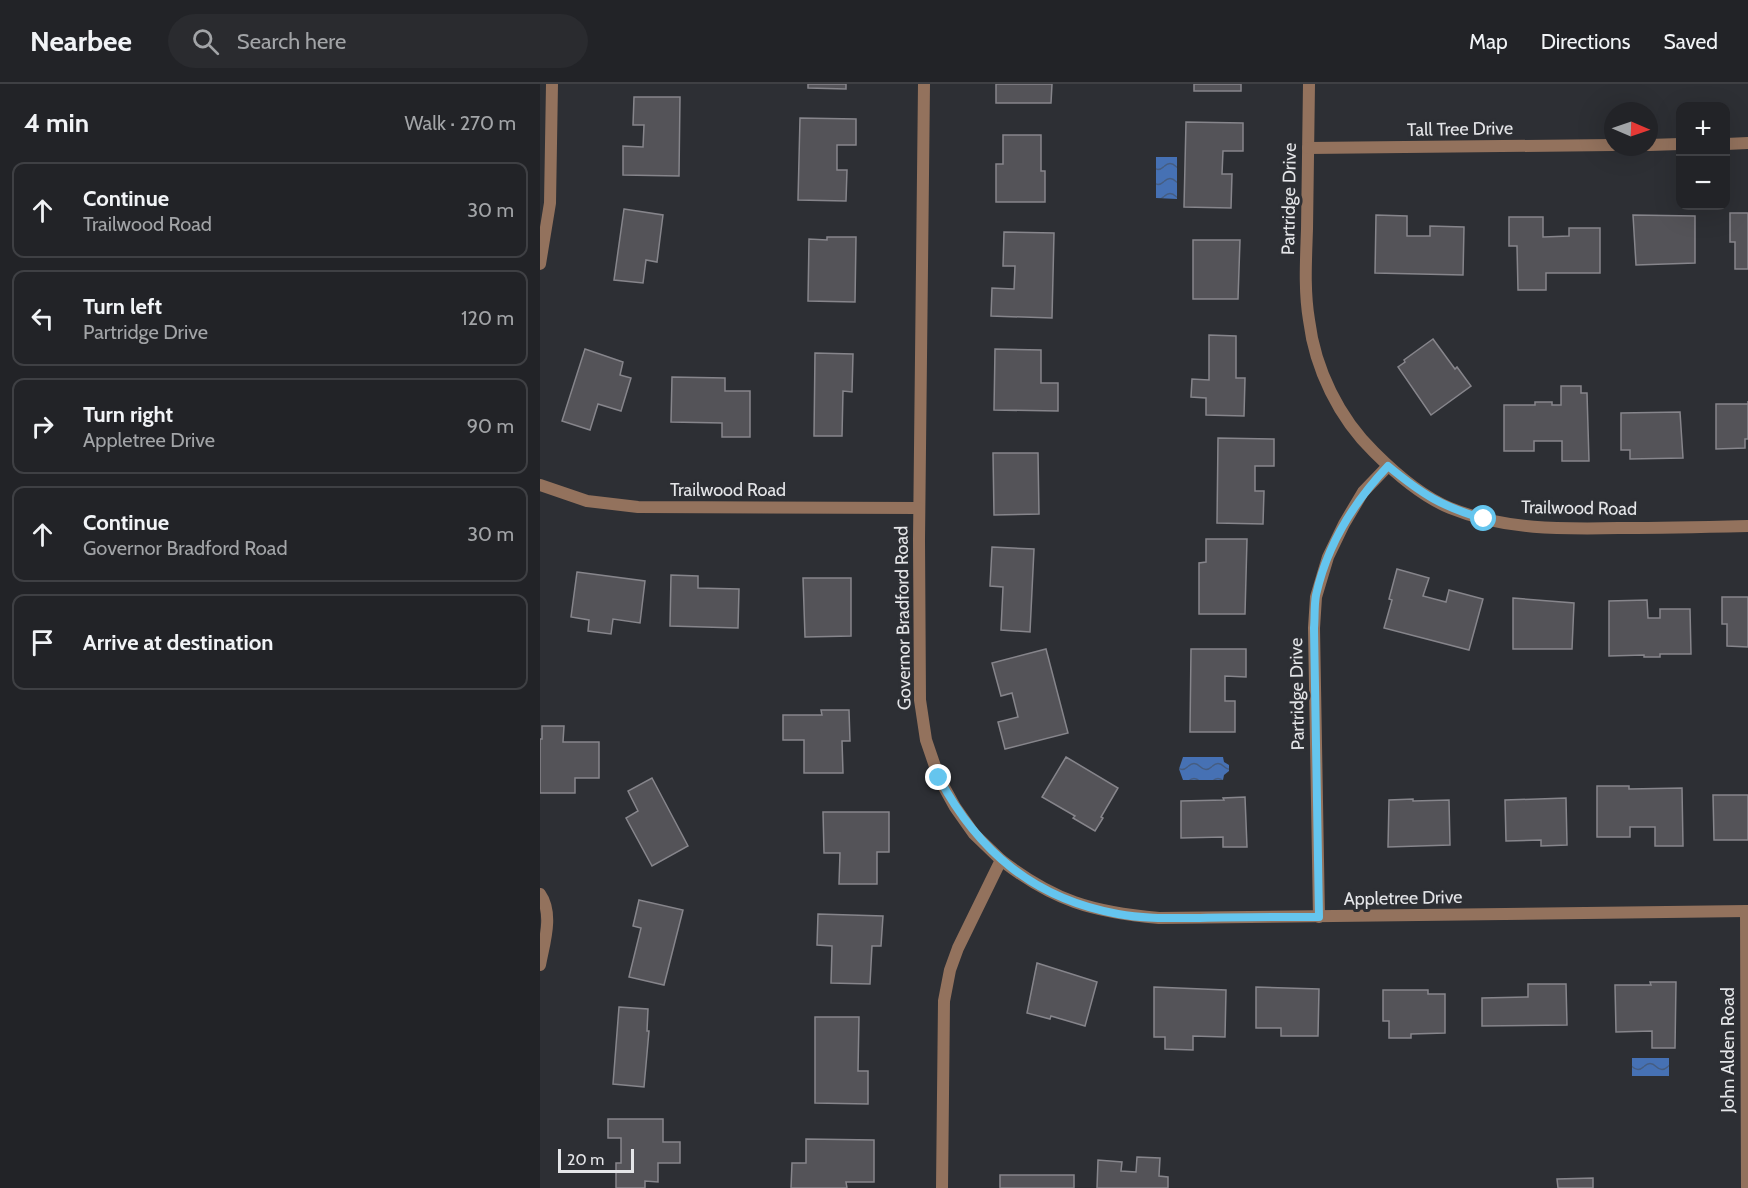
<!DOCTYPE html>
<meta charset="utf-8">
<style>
body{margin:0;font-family:Cabin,sans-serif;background:#2a2b2f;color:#f1f3f6}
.controls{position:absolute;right:18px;top:18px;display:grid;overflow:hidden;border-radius:12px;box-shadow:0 6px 24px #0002}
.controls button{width:54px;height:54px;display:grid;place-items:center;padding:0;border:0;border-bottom:2px solid #3f4044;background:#222327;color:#f1f3f6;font:30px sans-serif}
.compass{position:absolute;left:1064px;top:18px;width:54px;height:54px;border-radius:50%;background:#222327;box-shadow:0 6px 24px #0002;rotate:92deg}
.scale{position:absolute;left:18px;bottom:15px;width:76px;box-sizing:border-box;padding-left:6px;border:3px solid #e4e5e8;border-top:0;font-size:16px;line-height:21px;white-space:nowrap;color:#e4e5e8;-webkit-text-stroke:4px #2d2f34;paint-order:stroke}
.stop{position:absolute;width:18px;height:18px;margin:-14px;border:4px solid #65c5ee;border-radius:50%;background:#fff}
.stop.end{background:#65c5ee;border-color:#fff;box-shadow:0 2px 6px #0008}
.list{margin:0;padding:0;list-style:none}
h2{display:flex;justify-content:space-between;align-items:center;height:78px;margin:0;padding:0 24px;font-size:26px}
h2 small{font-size:20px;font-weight:400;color:#a2a4a7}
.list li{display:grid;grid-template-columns:39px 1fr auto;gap:18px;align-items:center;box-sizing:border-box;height:96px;margin:0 12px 12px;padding:0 12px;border:2px solid #3f4044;border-radius:12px}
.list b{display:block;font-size:22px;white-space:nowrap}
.list p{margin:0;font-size:20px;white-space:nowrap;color:#a2a4a7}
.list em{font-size:20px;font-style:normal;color:#a2a4a7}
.icon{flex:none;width:33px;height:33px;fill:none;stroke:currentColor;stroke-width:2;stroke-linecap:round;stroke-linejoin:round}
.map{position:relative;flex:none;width:1208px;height:1104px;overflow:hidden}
header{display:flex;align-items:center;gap:36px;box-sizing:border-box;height:84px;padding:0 30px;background:#222327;border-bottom:2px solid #3f4044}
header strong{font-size:28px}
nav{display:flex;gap:33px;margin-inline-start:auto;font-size:21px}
.search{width:420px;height:54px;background:#2a2b2f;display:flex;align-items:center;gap:15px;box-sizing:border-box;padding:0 21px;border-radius:33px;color:#a2a4a7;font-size:22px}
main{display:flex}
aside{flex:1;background:#222327}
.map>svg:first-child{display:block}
</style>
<header>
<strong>Nearbee</strong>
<div class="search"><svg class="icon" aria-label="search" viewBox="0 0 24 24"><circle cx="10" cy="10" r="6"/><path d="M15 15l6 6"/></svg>Search here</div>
<nav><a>Map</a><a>Directions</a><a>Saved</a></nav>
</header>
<main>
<aside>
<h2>4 min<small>Walk · 270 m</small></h2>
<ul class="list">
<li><svg class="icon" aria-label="ahead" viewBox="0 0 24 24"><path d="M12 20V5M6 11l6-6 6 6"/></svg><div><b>Continue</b><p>Trailwood Road</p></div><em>30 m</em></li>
<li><svg class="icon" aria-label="left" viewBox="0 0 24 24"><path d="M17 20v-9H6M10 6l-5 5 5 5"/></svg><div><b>Turn left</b><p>Partridge Drive</p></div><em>120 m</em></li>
<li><svg class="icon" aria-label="right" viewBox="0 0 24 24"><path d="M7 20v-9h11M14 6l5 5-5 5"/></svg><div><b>Turn right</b><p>Appletree Drive</p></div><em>90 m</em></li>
<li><svg class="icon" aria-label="ahead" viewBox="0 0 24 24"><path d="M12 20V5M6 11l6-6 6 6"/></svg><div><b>Continue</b><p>Governor Bradford Road</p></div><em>30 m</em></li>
<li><svg class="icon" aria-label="arrive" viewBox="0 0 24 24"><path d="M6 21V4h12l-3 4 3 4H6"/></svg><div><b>Arrive at destination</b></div></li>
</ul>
</aside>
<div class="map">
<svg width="1208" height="1104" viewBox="0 0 1208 1104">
<defs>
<pattern id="water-waves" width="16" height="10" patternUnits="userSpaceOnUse" patternTransform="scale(1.5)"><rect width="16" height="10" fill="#4671b4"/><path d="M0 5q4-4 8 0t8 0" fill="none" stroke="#455d82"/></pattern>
</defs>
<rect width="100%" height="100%" fill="#2d2f34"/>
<g fill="url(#water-waves)">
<polygon points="616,73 637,73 637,115 616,114"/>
<polygon points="643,673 683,673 684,678 689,681 689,687 684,691 683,696 643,696 639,685"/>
<rect x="1092" y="974" width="37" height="18"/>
</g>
<g fill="#545358" stroke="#86858b" stroke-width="1.5">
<polygon points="268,0 306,0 306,5 268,4"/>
<polygon points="456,0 512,0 511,19 456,19"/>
<rect x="654" y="0" width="47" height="7"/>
<polygon points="94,13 140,13 139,92 83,91 83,62 103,63 104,41 93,41"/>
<polygon points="260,34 316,35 316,61 297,61 297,86 307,86 306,117 258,116"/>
<polygon points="646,38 703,39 703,67 683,67 682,90 692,90 691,124 644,123"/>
<polygon points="463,51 501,51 501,87 505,87 505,118 456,118 456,80 463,80"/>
<polygon points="84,125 123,131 117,178 106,176 103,199 74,196"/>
<polygon points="1190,129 1208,129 1208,185 1195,185 1195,158 1190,158"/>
<polygon points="836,131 867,132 867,152 890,152 890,142 924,143 923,191 835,189"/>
<polygon points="1093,131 1155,132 1155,179 1096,181"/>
<polygon points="969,133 1003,133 1003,153 1029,152 1029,144 1060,144 1060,189 1006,189 1006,206 978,206 977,162 969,162"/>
<polygon points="464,148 514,149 512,234 451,232 452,204 474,205 475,182 463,182"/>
<polygon points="287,153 316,153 315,218 268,217 269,155 287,156"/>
<polygon points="653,156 700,156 698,215 653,215"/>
<polygon points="669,251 696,252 696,294 705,294 704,332 666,331 666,314 651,313 652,295 669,296"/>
<polygon points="893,255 915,285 917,283 931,302 891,331 858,283 865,278 864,276"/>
<polygon points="45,265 83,278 80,291 91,294 81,327 58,320 50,346 22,337"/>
<polygon points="455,265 501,266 501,299 518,299 518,327 454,326"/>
<polygon points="275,269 313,270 312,308 303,307 302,352 274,352"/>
<polygon points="132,293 185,294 185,307 210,307 210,353 182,353 182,339 131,338"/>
<polygon points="1021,302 1041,302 1041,309 1047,309 1049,377 1022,377 1022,357 994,357 994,367 964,367 964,321 995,321 995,318 1012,318 1012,321 1021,321"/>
<polygon points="1208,317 1208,355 1205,355 1205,364 1176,365 1176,320 1208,320"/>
<polygon points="1140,328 1143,374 1090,375 1090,366 1081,366 1081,329"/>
<polygon points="678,354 734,355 734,382 715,382 715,407 724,407 723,440 677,439"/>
<polygon points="453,369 498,369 499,430 454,431"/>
<polygon points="666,455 707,455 705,530 659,530 659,479 666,478"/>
<polygon points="452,463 494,465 490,548 461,546 463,503 450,502"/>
<polygon points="857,485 889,494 883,512 906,518 909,506 943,515 929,566 844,544 852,516 849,515"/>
<polygon points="37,488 105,497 100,539 73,535 71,550 48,547 49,536 31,533"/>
<polygon points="131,491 158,492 158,504 199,505 198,544 130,542"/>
<polygon points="263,494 311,494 311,552 265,553"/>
<polygon points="1182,513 1208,513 1208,563 1187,562 1187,540 1182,540"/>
<polygon points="973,514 1034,519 1032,565 973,565"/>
<polygon points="1107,516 1108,534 1120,534 1120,525 1150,525 1151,570 1120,570 1120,573 1104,573 1104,571 1069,572 1069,517"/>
<polygon points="506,565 528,649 465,665 458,638 478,633 472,609 461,612 452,579"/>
<polygon points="651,565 706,565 706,593 685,592 685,617 695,617 695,648 650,648"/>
<polygon points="281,626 309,626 310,657 302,657 303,689 264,689 264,656 243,656 243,631 282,631"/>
<polygon points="2,642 24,642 23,658 59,658 59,694 35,694 35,709 0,709 0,655 2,655"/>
<polygon points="526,673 578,704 561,733 563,734 555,747 533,734 535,732 502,713"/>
<polygon points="112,694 148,762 112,782 86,734 98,727 88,707"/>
<polygon points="1057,702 1089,702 1089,705 1142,704 1143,762 1115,762 1115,743 1090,743 1090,753 1057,753"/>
<polygon points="1173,711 1208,711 1208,756 1174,756"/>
<polygon points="705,713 707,763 683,763 683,753 641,754 641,717 684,716 683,714"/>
<polygon points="1026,714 1027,761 1001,762 1001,756 966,757 965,716"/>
<polygon points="873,715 873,717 909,716 910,761 848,763 849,716"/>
<polygon points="283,728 349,728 349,768 337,768 337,800 299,800 300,769 284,769"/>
<polygon points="99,816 143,826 124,901 89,893 101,844 93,842"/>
<polygon points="278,830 343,832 341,862 332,862 330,900 291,899 292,862 277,861"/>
<polygon points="497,879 557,898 545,942 511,932 510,935 487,929"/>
<polygon points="1110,898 1136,898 1135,964 1112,964 1112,947 1076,948 1075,901 1111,901"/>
<polygon points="988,900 1026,900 1027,941 942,942 942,914 988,913"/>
<polygon points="614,903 686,906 685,953 653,952 653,966 625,965 625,953 614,953"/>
<polygon points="716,903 779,905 778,952 741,952 741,944 716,944"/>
<polygon points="843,906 888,906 888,910 905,910 905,949 871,950 871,954 849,954 849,937 843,937"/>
<polygon points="79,923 108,925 107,947 109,947 104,1003 73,1000"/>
<polygon points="275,933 319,933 318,987 328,987 328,1020 275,1019"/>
<polygon points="68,1035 123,1035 123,1058 140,1058 140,1079 118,1079 118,1098 105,1097 105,1104 76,1104 76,1079 81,1079 81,1054 68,1054"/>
<polygon points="266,1055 334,1056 334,1098 306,1098 307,1104 251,1104 252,1079 266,1079"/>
<polygon points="597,1073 620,1074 619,1092 628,1093 628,1104 557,1104 558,1076 582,1078 581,1087 596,1088"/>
<rect x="460" y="1091" width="74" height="13"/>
<polygon points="1053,1094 1053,1104 1018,1104 1017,1095"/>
</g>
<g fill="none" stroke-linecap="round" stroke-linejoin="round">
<g stroke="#93725d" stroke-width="12">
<polyline points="384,0 379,456 380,616 386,656 399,694 415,723 434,750 461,776 418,864 410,886 404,917 402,1104"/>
<path d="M 769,0 C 768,48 768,97 767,145 C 766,176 764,206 769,236 C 775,285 799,334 834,368 C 856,390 881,412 910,424 C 966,447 1027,445 1085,444 C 1126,444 1167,443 1208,442"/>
<polyline points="1186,60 1208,59"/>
<polyline points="1109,61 1140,60"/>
<polyline points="768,64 1073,61"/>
<polyline points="0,180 10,119 12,0"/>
<polyline points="0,401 47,417 98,423 379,424"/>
<path d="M 461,776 C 514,817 552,828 619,834 L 1208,827"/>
<path d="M 0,810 C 14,830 4,859 0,881"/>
<polyline points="1206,827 1207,1104"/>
<polyline points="779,833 774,544 776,513 788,473 804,440 823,408 848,382"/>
</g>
</g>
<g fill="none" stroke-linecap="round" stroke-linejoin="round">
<path stroke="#65c5ee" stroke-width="8" d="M 399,694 C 438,767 494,815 578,830 C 604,835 633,834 660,834 C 699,833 739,833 779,833 L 774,544 C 775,534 774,522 776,511 C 787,461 813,419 848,382 C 883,411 901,422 944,435"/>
</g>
<g text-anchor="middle" stroke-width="6" stroke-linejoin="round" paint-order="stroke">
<g font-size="18" fill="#e4e5e8" stroke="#2d2f34">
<text transform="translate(920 45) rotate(-1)" y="6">Tall Tree Drive</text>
<text transform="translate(749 115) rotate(-89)" y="6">Partridge Drive</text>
<text x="188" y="412">Trailwood Road</text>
<text transform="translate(1039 424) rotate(1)" y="6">Trailwood Road</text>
<text transform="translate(363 534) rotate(-91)" y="6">Governor Bradford Road</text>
<text transform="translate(757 610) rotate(-91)" y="6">Partridge Drive</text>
<text transform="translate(863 814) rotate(-1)" y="6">Appletree Drive</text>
<text transform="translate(1188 966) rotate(-90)" y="6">John Alden Road</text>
</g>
</g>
</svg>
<div class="controls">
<button>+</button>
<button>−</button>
</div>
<svg class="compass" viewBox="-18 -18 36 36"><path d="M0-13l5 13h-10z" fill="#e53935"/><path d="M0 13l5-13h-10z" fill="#a2a4a7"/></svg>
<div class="scale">20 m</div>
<div class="stop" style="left:944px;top:435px"></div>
<div class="stop end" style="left:399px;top:694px"></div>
</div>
</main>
